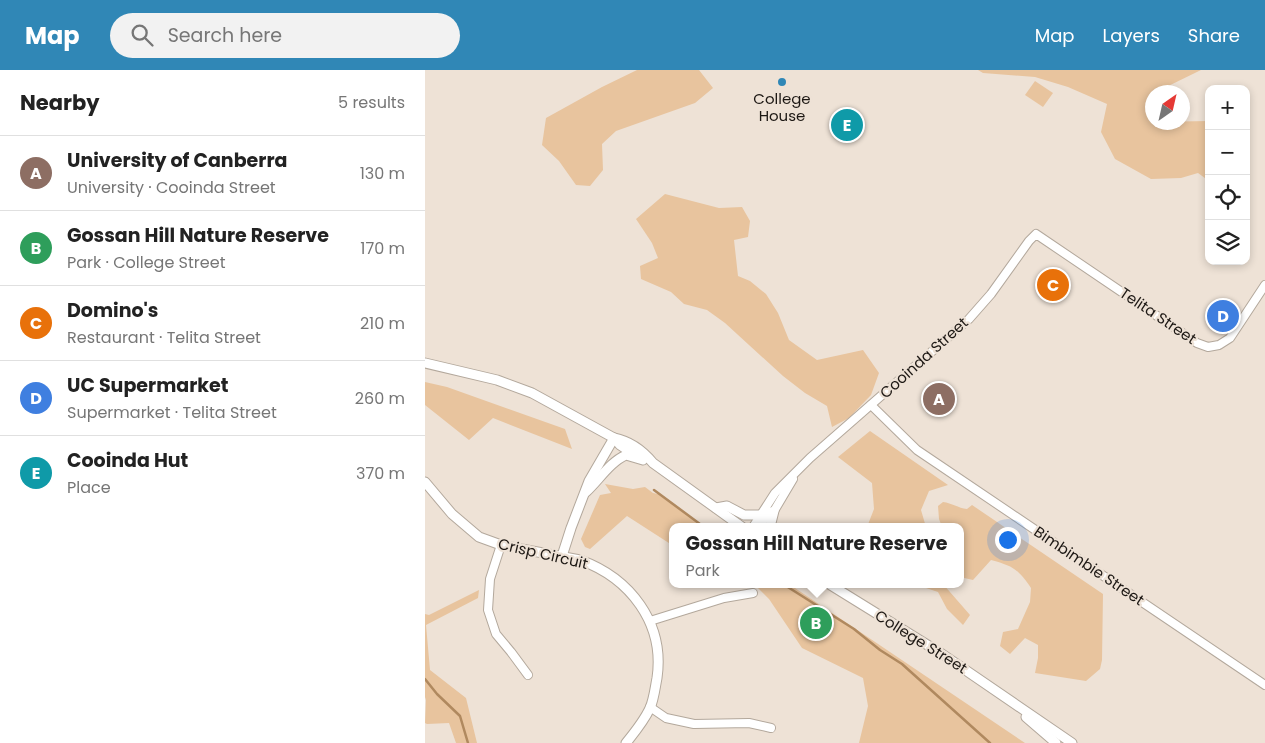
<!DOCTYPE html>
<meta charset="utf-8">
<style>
body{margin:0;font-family:Poppins,sans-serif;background:#f2f2f2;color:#222}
.controls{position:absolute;right:15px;top:15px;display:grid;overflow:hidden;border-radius:10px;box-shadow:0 2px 8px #0003}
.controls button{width:45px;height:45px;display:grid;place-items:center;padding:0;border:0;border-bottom:1px solid #e0e0e0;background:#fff;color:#222;font:25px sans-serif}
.compass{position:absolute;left:720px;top:15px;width:45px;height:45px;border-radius:50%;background:#fff;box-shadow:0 2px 8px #0003;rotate:34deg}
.you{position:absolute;left:582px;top:469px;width:18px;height:18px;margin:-12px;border:4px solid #fff;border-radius:50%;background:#1a73e8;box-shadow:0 0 0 8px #1a73e833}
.badge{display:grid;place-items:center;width:32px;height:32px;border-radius:50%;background:#3087b6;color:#fff;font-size:16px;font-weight:700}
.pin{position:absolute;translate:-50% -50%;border:2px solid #fff;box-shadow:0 1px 5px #0006}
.popup{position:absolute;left:244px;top:453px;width:295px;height:65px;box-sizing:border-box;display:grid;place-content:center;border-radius:10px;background:#fff;filter:drop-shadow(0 1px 4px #0005);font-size:16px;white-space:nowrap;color:#767676}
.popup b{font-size:19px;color:#222}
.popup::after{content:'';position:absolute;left:50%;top:100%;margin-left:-10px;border:10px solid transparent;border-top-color:#fff}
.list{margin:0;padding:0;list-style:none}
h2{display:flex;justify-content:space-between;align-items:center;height:65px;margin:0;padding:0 20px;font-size:21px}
h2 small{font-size:16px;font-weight:400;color:#767676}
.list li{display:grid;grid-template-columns:32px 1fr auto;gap:15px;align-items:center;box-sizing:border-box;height:75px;padding:0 20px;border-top:1px solid #e0e0e0}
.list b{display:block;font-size:19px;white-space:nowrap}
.list p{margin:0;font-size:16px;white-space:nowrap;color:#767676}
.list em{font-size:16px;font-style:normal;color:#767676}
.icon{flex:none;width:28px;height:28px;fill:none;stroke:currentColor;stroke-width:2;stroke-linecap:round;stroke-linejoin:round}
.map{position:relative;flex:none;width:840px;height:673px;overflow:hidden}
header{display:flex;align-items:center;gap:30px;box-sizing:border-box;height:70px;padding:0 25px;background:#3087b6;color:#fff}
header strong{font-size:24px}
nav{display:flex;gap:28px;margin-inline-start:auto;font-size:18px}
.search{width:350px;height:45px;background:#f2f2f2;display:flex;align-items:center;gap:12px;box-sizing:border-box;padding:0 18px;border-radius:28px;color:#767676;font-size:19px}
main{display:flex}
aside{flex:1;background:#fff}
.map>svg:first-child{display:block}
</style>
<header>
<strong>Map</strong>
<div class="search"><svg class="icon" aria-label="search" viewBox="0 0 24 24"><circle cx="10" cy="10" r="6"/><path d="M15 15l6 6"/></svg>Search here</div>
<nav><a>Map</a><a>Layers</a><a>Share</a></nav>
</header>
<main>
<aside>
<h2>Nearby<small>5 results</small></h2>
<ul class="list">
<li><span class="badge" style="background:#8d6e63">A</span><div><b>University of Canberra</b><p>University · Cooinda Street</p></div><em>130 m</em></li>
<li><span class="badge" style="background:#2e9e5b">B</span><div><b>Gossan Hill Nature Reserve</b><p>Park · College Street</p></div><em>170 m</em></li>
<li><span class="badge" style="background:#e8710a">C</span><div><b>Domino's</b><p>Restaurant · Telita Street</p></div><em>210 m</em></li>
<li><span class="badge" style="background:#3f7fe0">D</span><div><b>UC Supermarket</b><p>Supermarket · Telita Street</p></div><em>260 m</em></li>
<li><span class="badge" style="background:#0f9aa8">E</span><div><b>Cooinda Hut</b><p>Place</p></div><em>370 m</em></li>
</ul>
</aside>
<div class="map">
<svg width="840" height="673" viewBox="0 0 840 673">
<rect width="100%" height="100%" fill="#eee2d6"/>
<g fill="#e8c49e">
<polygon points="212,0 274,0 288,18 270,33 191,61 177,74 178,100 165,116 151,115 134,91 117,75 121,48 177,17"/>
<polygon points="553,0 776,0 731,22 728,22 728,52 784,51 784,111 773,103 756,108 726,109 690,89 676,62 682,34 643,17 610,7 558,3"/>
<polygon points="610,11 628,23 618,37 600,25"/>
<polygon points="240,124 294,138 317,137 325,151 323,167 309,170 313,206 325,211 341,224 353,243 364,270 392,290 438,280 454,303 446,325 424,348 407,357 402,336 380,323 358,306 300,253 282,240 259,234 246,222 216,209 215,196 233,188 227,173 211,149"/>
<polygon points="0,312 22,317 140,359 147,379 68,348 44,370 0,335"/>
<polygon points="445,361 523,415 504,421 496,440 501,457 442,457 449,439 447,413 413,387"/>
<polygon points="180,414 208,419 220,417 228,423 233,424 278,457 247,457 247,475 202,446 165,479 160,477 156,469 175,425 186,423"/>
<path d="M 518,432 C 527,433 533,438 542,439 L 547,435 L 678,524 L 677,590 L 675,599 L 661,611 L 610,603 L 613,588 L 613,575 L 600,568 L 585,584 L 575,576 L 578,562 L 593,559 L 605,532 L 606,518 C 593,499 588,496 566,490 L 548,510 L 535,507 L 535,457 L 517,457 L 514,449 L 513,436 Z"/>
<polygon points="329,514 364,514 600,673 434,673 443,636 438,608 377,578 344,529"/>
<polygon points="489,514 518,514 545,545 538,555 522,539 513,522"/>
<polygon points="54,520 53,528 1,555 5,600 41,628 52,673 31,673 24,653 2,654 0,653 1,630 0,627 0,544 4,545"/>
</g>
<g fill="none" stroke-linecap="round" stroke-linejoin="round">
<g stroke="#b0895f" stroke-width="2.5">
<polyline points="229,420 279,457"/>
<polyline points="358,514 429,559 455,580 477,594 565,673"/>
<polyline points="0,609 12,624 35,646 43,673"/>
</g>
<g stroke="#b3a89c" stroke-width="10">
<g id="minor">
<polyline points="446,335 492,380 840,615"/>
<polyline points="328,457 350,423 385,388 544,249 566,224 604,171 611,164 772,273 783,277 794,275 805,268 840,215"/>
<polyline points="335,457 343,442 349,441 368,409"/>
<polyline points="76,475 65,509 63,540 71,564 86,582 103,605"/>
<polyline points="225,551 299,528 328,523"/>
<polyline points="225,637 241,648 269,654 324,653 346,658"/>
</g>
</g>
<g stroke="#b3a89c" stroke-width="11">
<g id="tertiary">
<path d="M 0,293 L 72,310 L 107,323 L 189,368 C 204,371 218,381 228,393 L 317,457"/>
<polyline points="189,368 195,375 210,385"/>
<path d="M 0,412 L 27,444 L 54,467 L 76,475 L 155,490 C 205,508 240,553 232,608 C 230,618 229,629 225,638 C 219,651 210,662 201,673"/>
<path d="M 161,422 C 174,410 185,392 201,385 L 218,390"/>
<polyline points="291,438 302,436 319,445 335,445"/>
<polyline points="345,457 349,441"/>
<polyline points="137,486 146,458 164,411 189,368"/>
<polyline points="404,514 517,584 647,673"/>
<polyline points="601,647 631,673"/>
</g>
</g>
<use href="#minor" stroke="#fff" stroke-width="8"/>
<use href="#tertiary" stroke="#fff" stroke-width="9"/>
</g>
<circle fill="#3087b6" stroke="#eee2d6" stroke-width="2" cx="357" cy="12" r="5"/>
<g text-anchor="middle" stroke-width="4.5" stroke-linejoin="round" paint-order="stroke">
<g font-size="15" fill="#1d1814" stroke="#eee2d6">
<text x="357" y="34">College<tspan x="357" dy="17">House</tspan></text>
</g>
<g font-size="15" fill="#1d1814" stroke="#eee2d6">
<text transform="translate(733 246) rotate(34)" y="5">Telita Street</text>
<text transform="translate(499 288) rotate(-42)" y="5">Cooinda Street</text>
<text transform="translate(118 484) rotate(13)" y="5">Crisp Circuit</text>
<text transform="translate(664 496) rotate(34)" y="5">Bimbimbie Street</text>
<text transform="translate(496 572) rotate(32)" y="5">College Street</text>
</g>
</g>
</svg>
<div class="controls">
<button>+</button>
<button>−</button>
<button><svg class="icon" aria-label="locate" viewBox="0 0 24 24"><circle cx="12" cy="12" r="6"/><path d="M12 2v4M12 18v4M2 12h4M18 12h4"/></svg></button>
<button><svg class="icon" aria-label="layers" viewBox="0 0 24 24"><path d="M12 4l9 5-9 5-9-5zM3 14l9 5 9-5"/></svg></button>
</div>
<svg class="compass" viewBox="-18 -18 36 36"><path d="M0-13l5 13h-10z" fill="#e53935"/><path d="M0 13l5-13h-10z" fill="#767676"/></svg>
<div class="you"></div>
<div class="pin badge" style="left:514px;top:329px;background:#8d6e63">A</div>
<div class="pin badge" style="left:391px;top:553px;background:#2e9e5b">B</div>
<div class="popup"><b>Gossan Hill Nature Reserve</b>Park</div>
<div class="pin badge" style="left:628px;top:215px;background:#e8710a">C</div>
<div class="pin badge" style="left:798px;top:246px;background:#3f7fe0">D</div>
<div class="pin badge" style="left:422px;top:55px;background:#0f9aa8">E</div>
</div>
</main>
